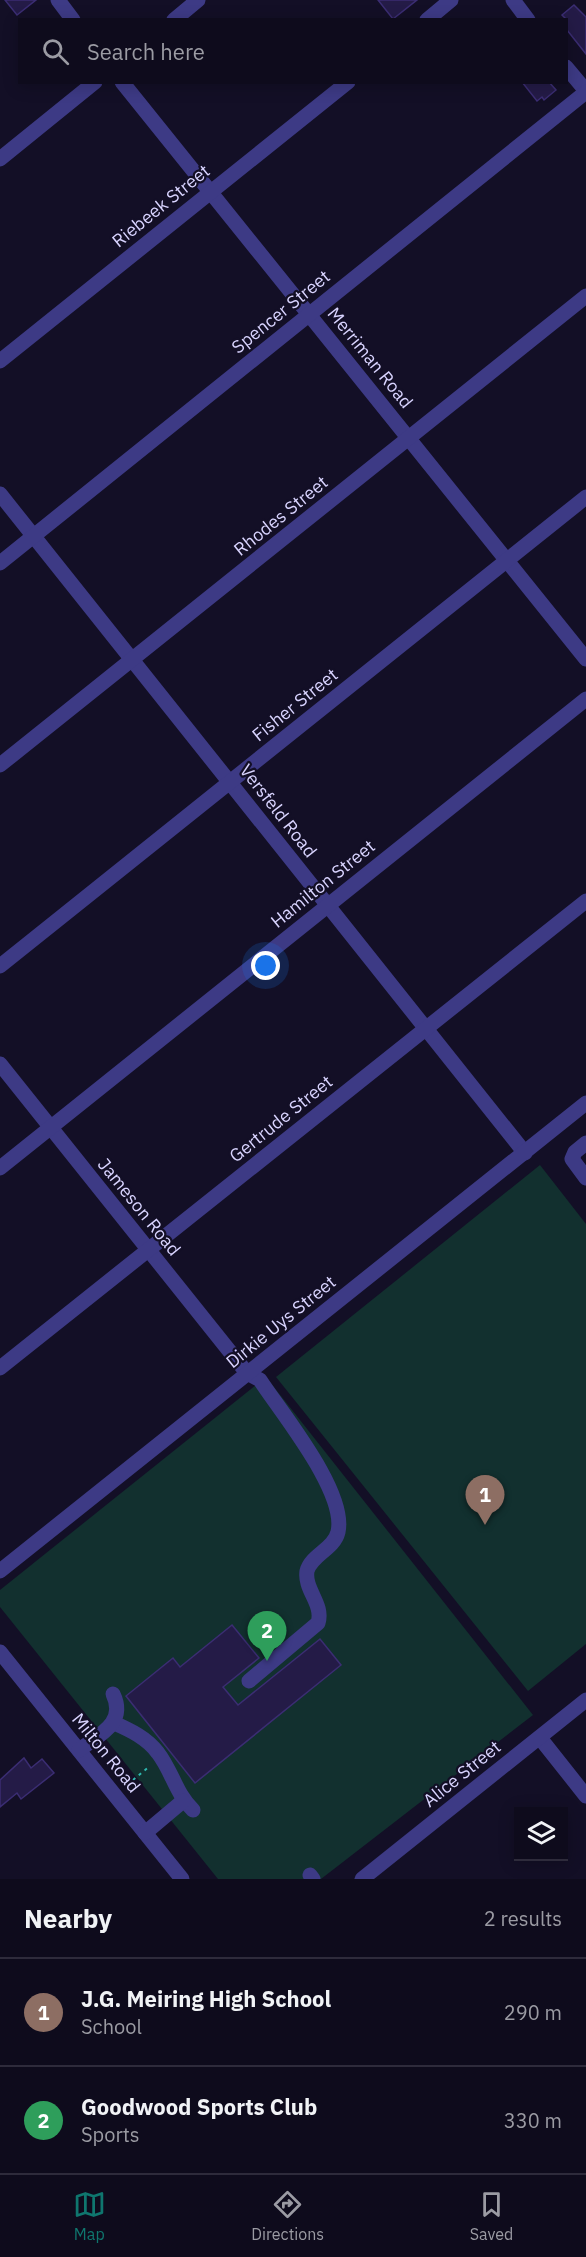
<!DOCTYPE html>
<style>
body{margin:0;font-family:"IBM Plex Sans",sans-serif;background:#171425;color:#f1f3f6}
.controls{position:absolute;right:18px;bottom:18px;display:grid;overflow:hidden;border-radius:0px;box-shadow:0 3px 15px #0003}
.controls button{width:54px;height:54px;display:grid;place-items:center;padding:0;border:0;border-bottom:2px solid #2e2b3b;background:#0e0b1c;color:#f1f3f6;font:30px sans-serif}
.you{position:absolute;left:266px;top:966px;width:21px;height:21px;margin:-15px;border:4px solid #fff;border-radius:50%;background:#1a73e8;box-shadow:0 0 0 9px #1a73e833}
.badge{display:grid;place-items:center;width:39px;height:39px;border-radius:50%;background:#0f766e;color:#fff;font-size:20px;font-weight:700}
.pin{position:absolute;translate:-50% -50px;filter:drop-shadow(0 2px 3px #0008)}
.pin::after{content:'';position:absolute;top:32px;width:21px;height:18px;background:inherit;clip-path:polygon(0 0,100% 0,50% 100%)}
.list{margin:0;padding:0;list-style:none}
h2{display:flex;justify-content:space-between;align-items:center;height:78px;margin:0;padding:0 24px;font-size:26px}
h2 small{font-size:20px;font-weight:400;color:#9b9ba3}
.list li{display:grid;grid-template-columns:39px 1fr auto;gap:18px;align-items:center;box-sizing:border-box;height:108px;padding:0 24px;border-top:2px solid #2e2b3b}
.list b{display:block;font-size:22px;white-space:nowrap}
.list p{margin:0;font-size:20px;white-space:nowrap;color:#9b9ba3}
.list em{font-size:20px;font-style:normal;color:#9b9ba3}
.icon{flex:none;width:33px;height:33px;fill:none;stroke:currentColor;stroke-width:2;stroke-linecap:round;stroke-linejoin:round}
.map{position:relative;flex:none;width:586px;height:1879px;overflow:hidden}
.search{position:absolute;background:#0e0b1c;box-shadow:0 3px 15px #0003;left:18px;right:18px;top:18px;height:66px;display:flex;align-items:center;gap:15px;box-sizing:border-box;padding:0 21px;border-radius:0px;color:#9b9ba3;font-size:22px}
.sheet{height:294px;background:#0e0b1c}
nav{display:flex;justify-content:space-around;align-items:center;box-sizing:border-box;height:84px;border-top:2px solid #2e2b3b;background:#0e0b1c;font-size:16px;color:#9b9ba3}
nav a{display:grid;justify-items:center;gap:3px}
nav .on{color:#0f766e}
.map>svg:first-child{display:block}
</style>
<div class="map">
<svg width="586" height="1879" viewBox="0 0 586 1879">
<rect width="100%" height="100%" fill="#130f26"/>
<g fill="#12302f">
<polygon points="540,1165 586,1224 586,1644 528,1691 276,1377"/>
<polygon points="266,1377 533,1715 321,1879 218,1879 0,1607 0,1590"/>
</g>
<g fill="#241b47" stroke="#3b2d73" stroke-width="1.5">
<polygon points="5,0 36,0 17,15"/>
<polygon points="378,0 417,0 393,19"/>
<polygon points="574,5 586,17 586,54 567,30 567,20 562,15"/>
<polygon points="522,82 549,82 556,90 544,100 542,97 537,101"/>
<polygon points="232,1625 259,1658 223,1687 238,1705 320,1639 341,1665 195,1783 126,1696 173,1658 180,1667"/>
<polygon points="24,1758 31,1768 42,1759 54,1773 21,1799 17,1793 0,1807 0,1780"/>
</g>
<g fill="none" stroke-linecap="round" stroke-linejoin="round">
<polyline stroke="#2fb8b0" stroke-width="2" stroke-dasharray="3 4.5" stroke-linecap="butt" points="133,1780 150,1766"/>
<g stroke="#3d3a85" stroke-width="15">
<polyline points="58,0 73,20"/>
<polyline points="513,0 528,20"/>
<polyline points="174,20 198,0"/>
<polyline points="427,20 451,0"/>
<polyline points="566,67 586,91"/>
<polyline points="122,82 586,659"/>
<polyline points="0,159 95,82"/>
<polyline points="0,361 348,82"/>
<polyline points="0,494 525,1153"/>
<polyline points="0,563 586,92"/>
<polyline points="0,765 586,296"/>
<polyline points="0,966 586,497"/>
<path d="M 0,1064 L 247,1373 L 260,1380 C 282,1414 347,1492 338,1532 C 334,1549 311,1555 307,1571 C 304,1590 324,1604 318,1623 L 249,1681"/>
<polyline points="586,1143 575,1152 572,1159 586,1178"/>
<polyline points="0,1168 586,699"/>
<polyline points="0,1368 586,901"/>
<polyline points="0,1571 586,1103"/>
<polyline points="0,1652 182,1879"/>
<path d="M 114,1723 C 130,1730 147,1738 158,1753 C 172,1771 176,1794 193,1810"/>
<polyline points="540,1738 586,1796"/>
<path d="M 79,1750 C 99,1735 127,1723 113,1694"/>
<polyline points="145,1833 183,1801"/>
<polyline points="310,1875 313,1879"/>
<polyline points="362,1879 586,1700"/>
</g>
</g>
<g text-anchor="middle" stroke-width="4.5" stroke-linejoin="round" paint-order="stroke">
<g font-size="18" fill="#d9d4ff" stroke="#130f26">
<text transform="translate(161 206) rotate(-39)" y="6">Riebeek Street</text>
<text transform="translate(281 312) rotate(-39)" y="6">Spencer Street</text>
<text transform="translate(370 358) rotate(51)" y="6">Merriman Road</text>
<text transform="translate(281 516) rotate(-39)" y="6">Rhodes Street</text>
<text transform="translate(295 705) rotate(-39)" y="6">Fisher Street</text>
<text transform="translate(278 811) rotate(52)" y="6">Versfeld Road</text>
<text transform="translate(323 884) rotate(-39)" y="6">Hamilton Street</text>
<text transform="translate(281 1119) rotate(-39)" y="6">Gertrude Street</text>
<text transform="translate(139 1207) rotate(51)" y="6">Jameson Road</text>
<text transform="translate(281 1322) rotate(-39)" y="6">Dirkie Uys Street</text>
<text transform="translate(106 1753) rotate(51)" y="6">Milton Road</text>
<text transform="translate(462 1774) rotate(-39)" y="6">Alice Street</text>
</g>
</g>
</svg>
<div class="controls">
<button><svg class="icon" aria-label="layers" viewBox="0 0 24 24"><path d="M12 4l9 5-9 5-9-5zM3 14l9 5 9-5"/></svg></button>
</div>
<div class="you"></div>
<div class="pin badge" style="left:485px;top:1525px;background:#8d6e63">1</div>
<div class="pin badge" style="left:267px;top:1661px;background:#2e9e5b">2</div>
<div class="search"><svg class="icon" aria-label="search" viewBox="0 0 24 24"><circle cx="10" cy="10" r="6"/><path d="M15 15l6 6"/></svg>Search here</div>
</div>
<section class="sheet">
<h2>Nearby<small>2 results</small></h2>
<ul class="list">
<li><span class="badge" style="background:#8d6e63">1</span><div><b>J.G. Meiring High School</b><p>School</p></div><em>290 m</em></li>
<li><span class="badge" style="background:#2e9e5b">2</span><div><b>Goodwood Sports Club</b><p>Sports</p></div><em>330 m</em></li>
</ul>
</section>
<nav>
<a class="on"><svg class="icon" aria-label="map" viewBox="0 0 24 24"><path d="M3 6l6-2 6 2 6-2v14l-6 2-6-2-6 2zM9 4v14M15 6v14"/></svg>Map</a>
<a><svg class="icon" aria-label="directions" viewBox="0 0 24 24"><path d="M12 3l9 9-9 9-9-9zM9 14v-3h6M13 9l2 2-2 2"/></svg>Directions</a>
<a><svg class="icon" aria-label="saved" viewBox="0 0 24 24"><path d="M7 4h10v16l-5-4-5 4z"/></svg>Saved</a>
</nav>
